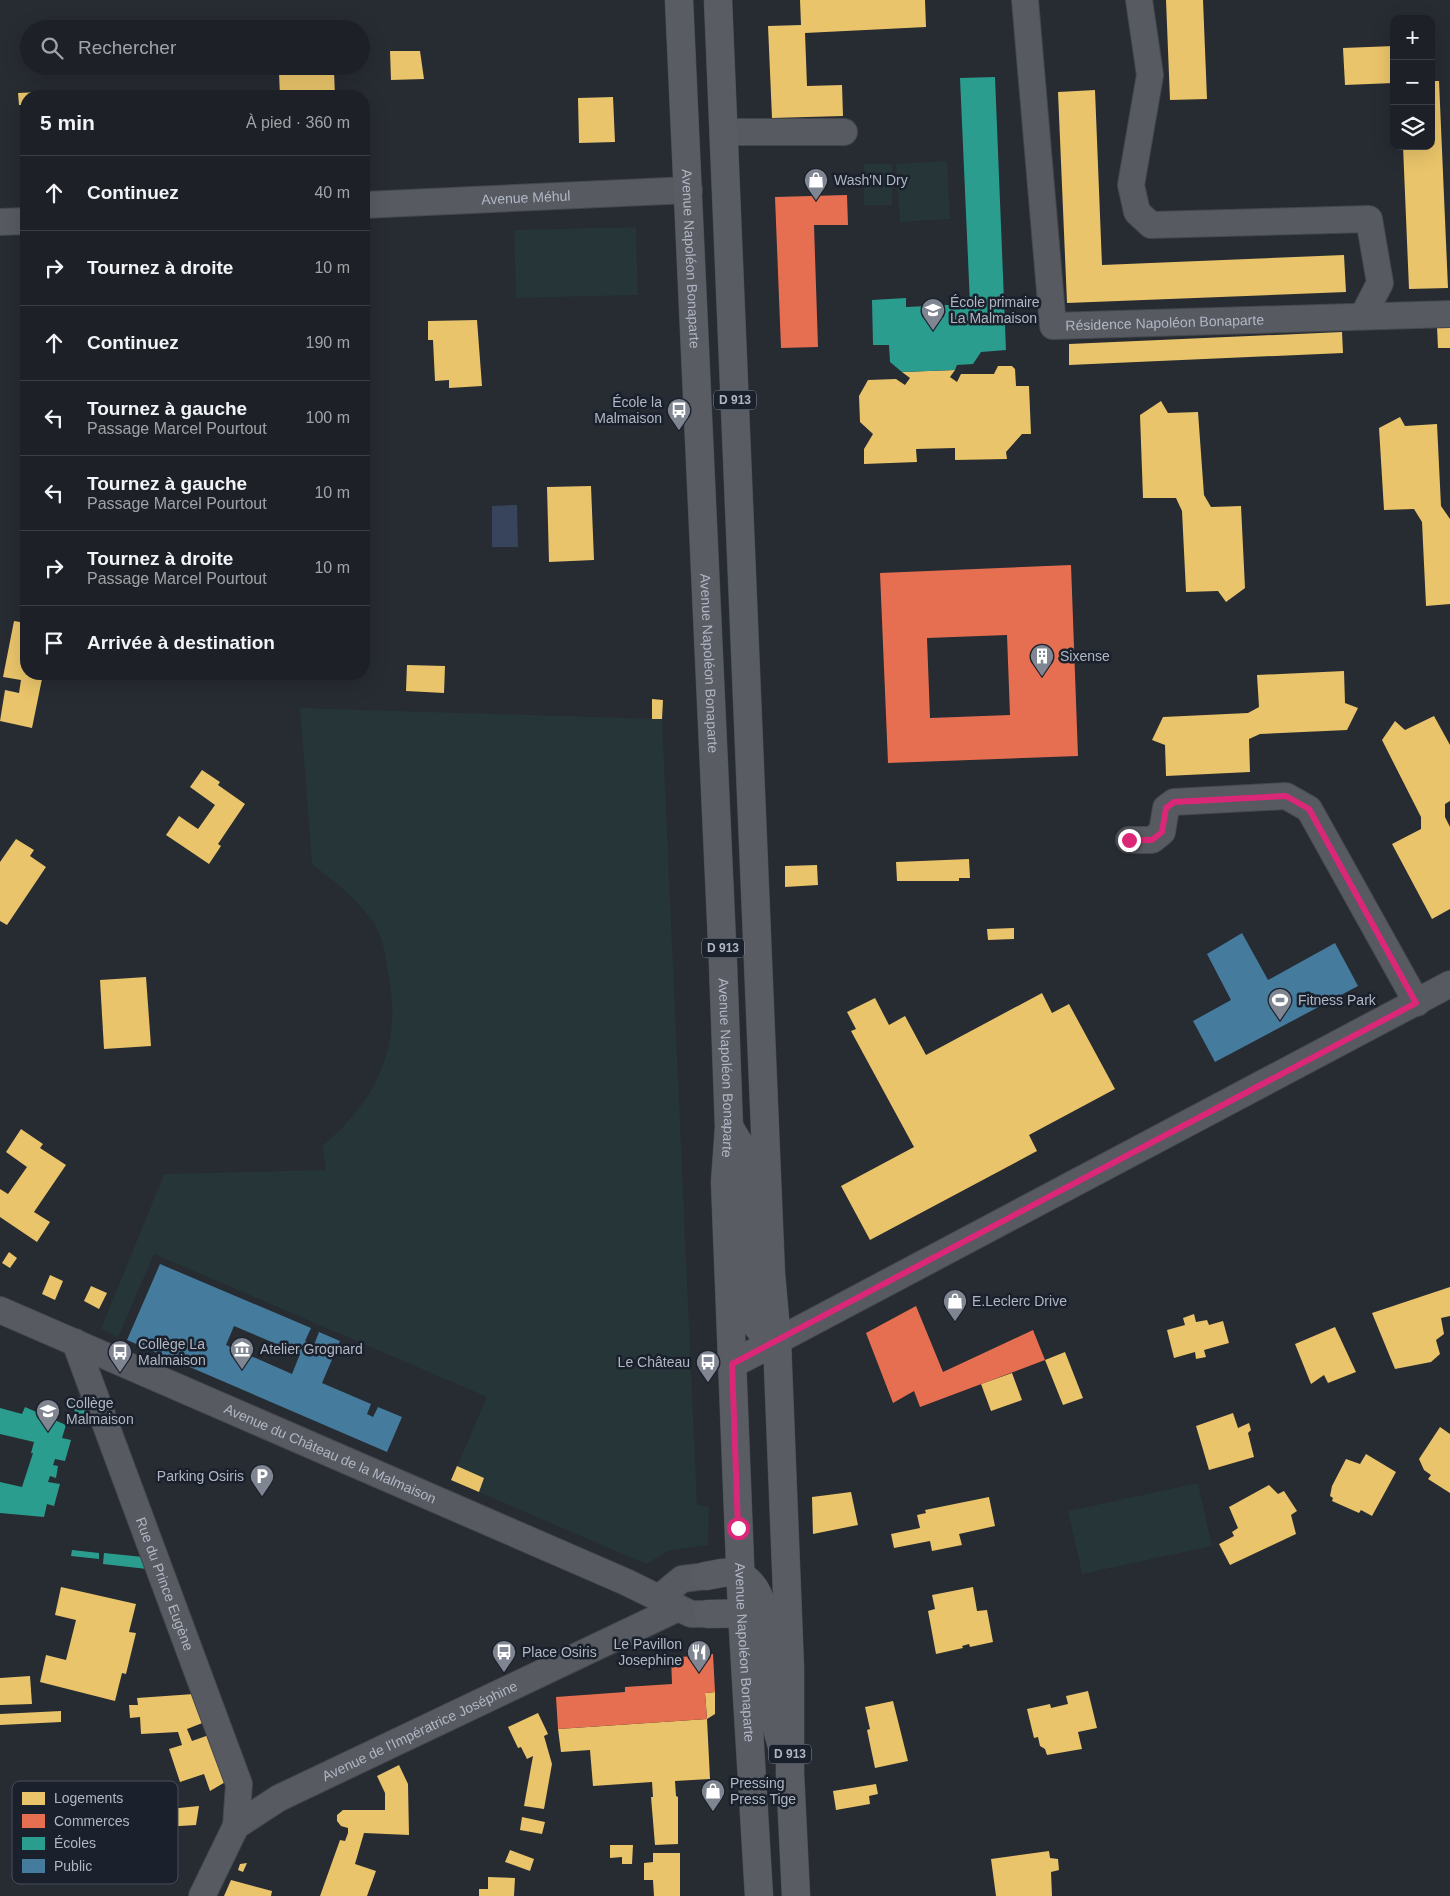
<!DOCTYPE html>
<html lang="fr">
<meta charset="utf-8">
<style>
body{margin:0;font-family:Helvetica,sans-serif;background:#25282e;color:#f1f3f6}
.controls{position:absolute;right:15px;top:15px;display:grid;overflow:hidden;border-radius:10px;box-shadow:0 5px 20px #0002}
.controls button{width:45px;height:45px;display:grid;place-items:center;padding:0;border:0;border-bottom:1px solid #3b3e43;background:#1d2026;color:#f1f3f6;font:25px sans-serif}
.stop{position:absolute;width:15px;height:15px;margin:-11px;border:4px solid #db2777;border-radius:50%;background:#fff}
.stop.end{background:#db2777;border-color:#fff;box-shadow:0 1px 5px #0008}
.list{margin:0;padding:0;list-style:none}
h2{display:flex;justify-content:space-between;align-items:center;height:65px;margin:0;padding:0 20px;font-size:21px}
h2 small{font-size:16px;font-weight:400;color:#a0a3a7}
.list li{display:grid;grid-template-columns:32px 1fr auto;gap:15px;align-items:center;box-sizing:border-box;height:75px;padding:0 20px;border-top:1px solid #3b3e43}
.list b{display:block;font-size:19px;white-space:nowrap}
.list p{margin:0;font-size:16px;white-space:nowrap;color:#a0a3a7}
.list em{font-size:16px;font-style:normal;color:#a0a3a7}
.icon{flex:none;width:28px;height:28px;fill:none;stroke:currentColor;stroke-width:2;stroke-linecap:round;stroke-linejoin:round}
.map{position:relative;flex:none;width:1450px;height:1896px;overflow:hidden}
.search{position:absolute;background:#1d2026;box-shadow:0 5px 20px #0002;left:20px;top:20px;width:350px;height:55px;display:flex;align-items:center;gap:12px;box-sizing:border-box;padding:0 18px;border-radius:28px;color:#a0a3a7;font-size:19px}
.panel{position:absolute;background:#1d2026;box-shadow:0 5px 20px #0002;left:20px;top:90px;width:350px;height:590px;border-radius:20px}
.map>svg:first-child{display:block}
</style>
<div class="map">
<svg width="1450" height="1896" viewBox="0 0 1450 1896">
<rect width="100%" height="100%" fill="#272b32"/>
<g fill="#253538">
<polygon points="947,161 950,219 900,222 896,164"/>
<rect x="864" y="164" width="28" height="41"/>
<polygon points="636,227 638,295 516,298 514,230"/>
<path d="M 300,708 L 662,719 L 697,1505 L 709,1507 L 708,1545 L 668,1551 L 646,1564 L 451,1480 L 487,1397 L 154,1254 L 118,1337 L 101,1329 L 164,1174 L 326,1170 L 322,1146 C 379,1099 404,1041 387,968 C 385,958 384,945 380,935 C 368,907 335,882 312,864 Z"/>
<polygon points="1198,1483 1212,1546 1082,1574 1068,1511"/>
</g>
<polygon fill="#37445c" points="517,505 518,547 492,547 492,506"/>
<g fill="#e9c46a">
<polygon points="800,0 925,0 926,27 805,33 807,86 842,85 843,116 772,118 768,26 801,25"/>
<polygon points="1166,0 1203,0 1207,99 1170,100"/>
<polygon points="1394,46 1394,83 1345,85 1343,48"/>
<polygon points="390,51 420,51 424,79 391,80"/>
<polygon points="319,68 319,72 334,71 335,96 280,96 279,73 294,72 294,69"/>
<polygon points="1431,81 1439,81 1448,288 1409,289 1403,146 1431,146"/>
<polygon points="1095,90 1102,265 1344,255 1346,292 1067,303 1058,92"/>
<polygon points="60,91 60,96 26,96 26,105 19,105 18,93"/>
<polygon points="613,97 615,142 579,143 578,98"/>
<polygon points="477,320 482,386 449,388 449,380 435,381 433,340 428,340 428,321"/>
<polygon points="1450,326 1450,348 1438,348 1437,327"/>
<polygon points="1342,332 1343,353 1069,365 1069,344"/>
<polygon points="998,366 1012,366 1015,369 1016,386 1029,386 1031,434 1022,434 1006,452 1007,459 955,460 955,448 916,449 917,462 864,464 864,449 873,434 860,422 859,396 868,380 896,379 905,385 910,378 902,372 955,370 950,377 957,382 961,374 994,374"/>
<polygon points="1161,401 1168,413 1198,412 1204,495 1211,507 1241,506 1245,588 1226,602 1218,591 1186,592 1182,511 1176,498 1143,498 1140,415"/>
<polygon points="1400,417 1405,426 1437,424 1441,506 1450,519 1450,604 1426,606 1422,522 1414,509 1384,510 1379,428"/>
<polygon points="591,486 594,560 549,562 547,487"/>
<polygon points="14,621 26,623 26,674 43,674 32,728 0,721 5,690 19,693 21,680 3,677"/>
<polygon points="407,665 445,666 444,693 406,691"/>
<polygon points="1344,671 1345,703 1358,708 1347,730 1260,734 1249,739 1250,772 1166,776 1165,745 1152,740 1163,717 1248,713 1259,707 1257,675"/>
<polygon points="652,699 663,700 662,719 652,719"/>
<polygon points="1434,716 1450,745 1450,801 1445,804 1445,817 1450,827 1450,909 1432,919 1392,844 1421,829 1421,817 1382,740 1395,721 1405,730"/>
<polygon points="202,770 220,782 218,785 245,804 218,844 221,846 209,864 166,835 179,816 198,829 215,805 190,787"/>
<polygon points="16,839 34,850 30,856 46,867 7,925 0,921 0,862"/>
<polygon points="969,859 970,878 959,878 959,881 897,881 896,862"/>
<polygon points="817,865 818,885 785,887 785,866"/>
<polygon points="1014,928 1014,939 988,940 987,929"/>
<polygon points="146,977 151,1046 104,1049 100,980"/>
<polygon points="1042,993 1052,1013 1069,1004 1115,1089 1029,1135 1037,1151 870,1240 841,1186 914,1147 851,1031 856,1029 847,1012 875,998 889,1025 905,1016 926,1055"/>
<polygon points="21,1129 43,1144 40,1148 66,1165 34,1212 50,1222 37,1242 0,1217 0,1189 8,1194 27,1167 6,1152"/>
<polygon points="9,1252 17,1258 10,1268 2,1263"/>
<polygon points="50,1275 63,1281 55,1300 42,1294"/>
<polygon points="91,1286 107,1293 99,1309 84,1301"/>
<polygon points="1450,1287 1450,1316 1441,1318 1444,1334 1436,1340 1440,1354 1431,1362 1395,1369 1372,1313"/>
<polygon points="1194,1314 1196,1322 1207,1320 1209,1325 1223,1321 1229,1343 1204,1350 1206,1357 1196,1359 1195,1352 1174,1358 1167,1330 1185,1325 1183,1318"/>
<polygon points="1335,1327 1356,1372 1328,1383 1324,1375 1311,1384 1295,1344"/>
<polygon points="1065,1352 1083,1398 1063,1405 1045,1360"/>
<polygon points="1012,1373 1022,1400 991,1411 981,1384"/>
<polygon points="1233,1413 1238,1428 1249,1423 1251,1430 1248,1433 1254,1457 1209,1470 1196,1426"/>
<polygon points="1440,1427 1450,1434 1450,1493 1428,1479 1431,1475 1424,1470 1419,1459"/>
<polygon points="1366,1454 1396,1472 1372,1516 1361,1510 1359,1513 1332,1501 1333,1498 1330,1496 1332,1486 1346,1459 1360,1464"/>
<polygon points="457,1466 484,1478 479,1492 451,1480"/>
<polygon points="1269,1485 1278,1494 1284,1491 1297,1511 1291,1515 1296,1534 1230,1565 1219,1544 1234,1536 1232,1532 1238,1528 1229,1507"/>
<polygon points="851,1492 858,1525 813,1534 812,1497"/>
<polygon points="989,1497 995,1526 959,1534 962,1545 932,1551 930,1541 894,1548 891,1534 920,1528 917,1515 926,1513 925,1510"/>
<polygon points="61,1587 136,1604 129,1632 136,1633 126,1674 122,1673 115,1701 40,1682 46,1655 66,1660 76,1620 55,1615"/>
<polygon points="973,1587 977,1611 987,1610 993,1642 970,1647 969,1644 962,1646 963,1648 936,1654 928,1611 935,1609 932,1595"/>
<polygon points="30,1676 32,1704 0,1705 0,1678"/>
<polygon points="1088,1691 1097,1728 1078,1732 1082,1749 1047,1755 1045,1749 1040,1746 1038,1737 1034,1738 1027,1709 1050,1704 1051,1708 1068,1704 1066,1696"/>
<polygon points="715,1692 715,1714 707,1719 705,1693"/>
<polygon points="194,1694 205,1722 187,1729 192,1741 209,1735 227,1781 210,1791 204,1774 180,1782 169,1749 182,1745 178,1732 141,1734 140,1717 130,1718 129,1705 138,1705 137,1698"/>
<polygon points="893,1701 908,1761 875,1768 867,1730 870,1729 865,1707"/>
<polygon points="61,1711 61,1722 0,1725 0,1714"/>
<polygon points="538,1713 548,1734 544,1736 552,1764 544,1809 524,1806 533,1756 527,1759 521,1747 518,1748 508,1727"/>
<polygon points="707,1719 710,1779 675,1781 676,1796 678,1797 678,1844 655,1845 651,1797 653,1797 652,1782 593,1786 590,1750 561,1752 558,1729"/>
<polygon points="399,1765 408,1784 409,1835 364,1833 355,1864 376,1871 367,1896 320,1896 340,1840 345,1841 348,1833 348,1828 341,1826 337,1821 337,1815 343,1810 385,1810 385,1793 377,1776"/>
<polygon points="876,1784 878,1794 869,1796 870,1804 836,1810 833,1791"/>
<polygon points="199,1806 196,1825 131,1829 129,1813"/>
<polygon points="522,1817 545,1822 542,1834 520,1830"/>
<polygon points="610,1845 633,1845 632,1864 622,1864 622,1857 610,1858"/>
<polygon points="510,1850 534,1859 530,1871 505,1862"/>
<polygon points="1049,1851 1050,1858 1058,1859 1059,1870 1051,1872 1052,1896 996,1896 991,1859"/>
<polygon points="653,1853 680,1853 680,1896 654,1896 653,1880 644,1880 644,1863 653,1862"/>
<polygon points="247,1863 243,1872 238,1870 240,1864"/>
<polygon points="488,1877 515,1878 514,1896 479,1896 479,1889 488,1889"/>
<polygon points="231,1880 272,1891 271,1896 224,1896"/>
</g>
<g fill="#e76f51" fill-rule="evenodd">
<polygon points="847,195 848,225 814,225 818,347 781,348 775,197"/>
<path d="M 1071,565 L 1078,756 L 888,763 L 880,573 ZM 1007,635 L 1010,715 L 930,718 L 927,638 Z"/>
<polygon points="916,1306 943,1372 1033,1330 1045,1360 920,1407 914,1391 893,1403 866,1333"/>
<polygon points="713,1654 715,1692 705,1693 707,1719 558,1729 556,1697 625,1692 625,1687 672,1684 671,1658"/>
</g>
<g fill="#2a9d8f">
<polygon points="995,77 1006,350 981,352 973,364 957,365 955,370 902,372 890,362 889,345 873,345 872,300 906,298 906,307 970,304 960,78"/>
<polygon points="83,1396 90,1416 78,1420 71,1401"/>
<polygon points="25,1407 66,1425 62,1438 71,1440 65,1461 55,1459 53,1465 58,1466 56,1478 50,1476 48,1482 60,1484 54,1506 47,1504 44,1517 0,1513 0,1482 22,1487 33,1453 31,1453 34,1442 0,1434 0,1408 22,1414"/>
<polygon points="72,1550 99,1553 99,1559 71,1556"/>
<polygon points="104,1553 143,1557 147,1569 103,1564"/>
</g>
<g fill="#457b9d" fill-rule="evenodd">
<polygon points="1242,933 1268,980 1335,943 1358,986 1215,1062 1193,1021 1231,1000 1207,954"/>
<path d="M 160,1264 L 311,1328 L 305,1341 L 314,1345 L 319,1332 L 340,1341 L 322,1383 L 371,1404 L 367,1414 L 373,1417 L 378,1407 L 402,1417 L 387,1452 L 127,1340 ZM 234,1326 L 300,1354 L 292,1374 L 226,1345 Z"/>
</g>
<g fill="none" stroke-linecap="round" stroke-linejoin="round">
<g stroke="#44474d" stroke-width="28">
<g id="minor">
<path id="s1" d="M 1025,0 L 1053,326 L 1450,314"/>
<polyline points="1139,0 1150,75 1131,185 1137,212 1151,225 1369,219 1380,283 1363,316"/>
<polyline points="723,132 844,132"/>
<path id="s2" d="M 364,205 L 689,190"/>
<polyline points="0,222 26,221"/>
<polyline points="1129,840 1152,840 1162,832 1166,808 1174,802 1286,796 1309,809 1417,1003"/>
<path id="s3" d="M 0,1310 L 626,1582 L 691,1614 L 708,1614"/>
<polyline points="777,1341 1450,984"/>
<path id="s4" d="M 75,1342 L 239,1784 L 236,1826"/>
<polyline points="659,1598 682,1579 706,1576"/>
<path id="s5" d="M 202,1896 L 236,1826 L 279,1798 L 678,1608"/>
</g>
</g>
<g stroke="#44484f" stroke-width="29">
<g id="major">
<path id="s6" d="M 679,0 L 723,964 L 729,1127 L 725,1182 L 742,1613 L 759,1896"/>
<polyline points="718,0 771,1274 777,1341 790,1668 790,1773 796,1896"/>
<polyline points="731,1130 745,1153 753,1321 762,1332 777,1341"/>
<polyline points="732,1364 777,1341"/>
<path d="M 706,1576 C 714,1575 725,1571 733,1573 C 776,1583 766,1661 768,1694 C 770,1710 777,1727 781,1743"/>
<polyline points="708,1614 759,1613"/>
</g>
</g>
<use href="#minor" stroke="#575a61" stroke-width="26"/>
<use href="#major" stroke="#595c63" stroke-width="28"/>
</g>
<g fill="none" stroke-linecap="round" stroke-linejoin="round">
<polyline stroke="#db2777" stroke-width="6" points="738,1528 732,1364 1416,1003 1309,809 1286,796 1174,802 1166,808 1162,832 1152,840 1129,840"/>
</g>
<defs>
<g id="shop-pin" transform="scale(1.25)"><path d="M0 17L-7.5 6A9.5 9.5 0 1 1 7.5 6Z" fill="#808691" stroke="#1b212c"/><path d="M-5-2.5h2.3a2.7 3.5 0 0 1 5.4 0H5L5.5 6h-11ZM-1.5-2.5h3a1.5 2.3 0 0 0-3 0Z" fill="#fff"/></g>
<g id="school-pin" transform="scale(1.25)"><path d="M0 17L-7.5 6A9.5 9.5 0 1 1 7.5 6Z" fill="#808691" stroke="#1b212c"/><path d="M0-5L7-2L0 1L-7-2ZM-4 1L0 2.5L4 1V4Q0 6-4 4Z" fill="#fff"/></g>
<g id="bus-pin" transform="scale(1.25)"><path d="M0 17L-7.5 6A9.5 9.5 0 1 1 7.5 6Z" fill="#808691" stroke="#1b212c"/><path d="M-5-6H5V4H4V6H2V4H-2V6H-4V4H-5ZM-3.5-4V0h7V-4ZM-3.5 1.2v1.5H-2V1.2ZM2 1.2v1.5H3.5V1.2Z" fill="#fff"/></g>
<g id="building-pin" transform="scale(1.25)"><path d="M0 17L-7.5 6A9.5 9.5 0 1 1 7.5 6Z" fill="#808691" stroke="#1b212c"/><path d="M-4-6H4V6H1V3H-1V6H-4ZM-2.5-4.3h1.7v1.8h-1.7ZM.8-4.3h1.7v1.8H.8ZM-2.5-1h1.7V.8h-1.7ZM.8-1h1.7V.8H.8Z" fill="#fff"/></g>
<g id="stadium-pin" transform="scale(1.25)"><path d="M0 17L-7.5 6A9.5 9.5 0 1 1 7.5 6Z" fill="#808691" stroke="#1b212c"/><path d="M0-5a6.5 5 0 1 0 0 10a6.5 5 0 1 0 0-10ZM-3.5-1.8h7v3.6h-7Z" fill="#fff"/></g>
<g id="museum-pin" transform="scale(1.25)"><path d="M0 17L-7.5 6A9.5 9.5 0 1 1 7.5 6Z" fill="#808691" stroke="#1b212c"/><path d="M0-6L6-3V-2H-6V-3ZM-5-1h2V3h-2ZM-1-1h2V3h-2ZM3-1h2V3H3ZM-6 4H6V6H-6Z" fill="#fff"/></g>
<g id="parking-pin" transform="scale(1.25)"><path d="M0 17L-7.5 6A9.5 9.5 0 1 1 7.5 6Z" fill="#808691" stroke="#1b212c"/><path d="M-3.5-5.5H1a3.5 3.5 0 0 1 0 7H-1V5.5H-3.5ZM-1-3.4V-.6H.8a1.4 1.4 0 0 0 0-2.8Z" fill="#fff"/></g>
<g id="restaurant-pin" transform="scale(1.25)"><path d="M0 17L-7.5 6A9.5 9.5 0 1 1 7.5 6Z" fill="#808691" stroke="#1b212c"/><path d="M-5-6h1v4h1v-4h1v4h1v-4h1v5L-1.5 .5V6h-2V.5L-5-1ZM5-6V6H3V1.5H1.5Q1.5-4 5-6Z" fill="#fff"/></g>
</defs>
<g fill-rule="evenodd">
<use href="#shop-pin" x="816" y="180"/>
<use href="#school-pin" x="933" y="310"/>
<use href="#bus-pin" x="679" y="410"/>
<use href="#building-pin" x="1042" y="656"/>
<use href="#stadium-pin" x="1280" y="1000"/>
<use href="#shop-pin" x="955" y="1301"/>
<use href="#museum-pin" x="242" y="1349"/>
<use href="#bus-pin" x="120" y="1352"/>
<use href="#bus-pin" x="708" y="1362"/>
<use href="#school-pin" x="48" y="1411"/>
<use href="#parking-pin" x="262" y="1476"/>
<use href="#bus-pin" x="504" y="1652"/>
<use href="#restaurant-pin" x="699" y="1652"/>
<use href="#shop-pin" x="713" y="1791"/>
</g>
<g text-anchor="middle" stroke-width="5" stroke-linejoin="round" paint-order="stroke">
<g fill="#1b212c" stroke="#838a96" stroke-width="1">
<rect x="714" y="390.5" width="42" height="19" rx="4"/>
<rect x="702" y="938.5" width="42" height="19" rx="4"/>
<rect x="769" y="1744.5" width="42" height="19" rx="4"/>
</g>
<g font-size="12" font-weight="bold" fill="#b0b7c4">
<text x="735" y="404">D 913</text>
<text x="723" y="952">D 913</text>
<text x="790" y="1758">D 913</text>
</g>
<g font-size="14" fill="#b0b7c4" stroke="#1b212c" text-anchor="start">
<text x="834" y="185">Wash'N Dry</text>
<text x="950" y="307">École primaire<tspan x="950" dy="16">La Malmaison</tspan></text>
<text x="662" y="407" text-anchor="end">École la<tspan x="662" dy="16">Malmaison</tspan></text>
<text x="1060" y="661">Sixense</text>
<text x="1298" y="1005">Fitness Park</text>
<text x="972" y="1306">E.Leclerc Drive</text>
<text x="138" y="1349">Collège La<tspan x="138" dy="16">Malmaison</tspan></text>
<text x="260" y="1354">Atelier Grognard</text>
<text x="690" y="1367" text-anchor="end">Le Château</text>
<text x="66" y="1408">Collège<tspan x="66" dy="16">Malmaison</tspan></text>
<text x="244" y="1481" text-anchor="end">Parking Osiris</text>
<text x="682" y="1649" text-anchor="end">Le Pavillon<tspan x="682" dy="16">Josephine</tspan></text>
<text x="522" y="1657">Place Osiris</text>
<text x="730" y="1788">Pressing<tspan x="730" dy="16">Press Tige</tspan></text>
</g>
<g font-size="14" fill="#b0b7c4" stroke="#1b212c">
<text dy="5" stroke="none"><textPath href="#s2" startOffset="162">Avenue Méhul</textPath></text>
<text dy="5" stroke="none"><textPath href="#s6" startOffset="259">Avenue Napoléon Bonaparte</textPath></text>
<text dy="5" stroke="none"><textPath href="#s1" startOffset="439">Résidence Napoléon Bonaparte</textPath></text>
<text dy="5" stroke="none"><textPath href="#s6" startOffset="664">Avenue Napoléon Bonaparte</textPath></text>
<text dy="5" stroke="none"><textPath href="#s6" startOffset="1069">Avenue Napoléon Bonaparte</textPath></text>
<text dy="5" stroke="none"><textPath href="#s3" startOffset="360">Avenue du Château de la Malmaison</textPath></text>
<text dy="5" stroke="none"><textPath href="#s4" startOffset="258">Rue du Prince Eugène</textPath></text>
<text dy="5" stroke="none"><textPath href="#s6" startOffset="1654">Avenue Napoléon Bonaparte</textPath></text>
<text dy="5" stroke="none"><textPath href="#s5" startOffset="285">Avenue de l'Impératrice Joséphine</textPath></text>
</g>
</g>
<rect x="12" y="1781" width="166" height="103" rx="8" fill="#1b212c" stroke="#484e5a" stroke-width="1"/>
<rect x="22" y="1792" width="23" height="13" fill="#e9c46a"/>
<rect x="22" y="1814" width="23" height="14" fill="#e76f51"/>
<rect x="22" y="1837" width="23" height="13" fill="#2a9d8f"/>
<rect x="22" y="1859" width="23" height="14" fill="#457b9d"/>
<g font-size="14" fill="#b0b7c4">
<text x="54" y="1803">Logements</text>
<text x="54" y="1826">Commerces</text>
<text x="54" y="1848">Écoles</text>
<text x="54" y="1871">Public</text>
</g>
</svg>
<div class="controls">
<button>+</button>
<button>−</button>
<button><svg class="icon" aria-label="layers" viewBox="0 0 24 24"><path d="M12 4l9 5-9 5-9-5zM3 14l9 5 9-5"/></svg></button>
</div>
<div class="stop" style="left:738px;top:1528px"></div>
<div class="stop end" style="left:1129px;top:840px"></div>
<div class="search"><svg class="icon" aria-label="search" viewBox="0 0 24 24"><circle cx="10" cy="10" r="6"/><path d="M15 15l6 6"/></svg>Rechercher</div>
<section class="panel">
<h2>5 min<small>À pied · 360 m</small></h2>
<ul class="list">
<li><svg class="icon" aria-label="ahead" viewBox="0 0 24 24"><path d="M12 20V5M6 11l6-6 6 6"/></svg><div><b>Continuez</b></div><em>40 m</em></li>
<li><svg class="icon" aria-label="right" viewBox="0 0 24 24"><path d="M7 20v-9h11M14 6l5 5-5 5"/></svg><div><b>Tournez à droite</b></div><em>10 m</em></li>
<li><svg class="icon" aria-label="ahead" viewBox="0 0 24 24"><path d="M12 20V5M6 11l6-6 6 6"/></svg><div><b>Continuez</b></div><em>190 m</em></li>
<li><svg class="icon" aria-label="left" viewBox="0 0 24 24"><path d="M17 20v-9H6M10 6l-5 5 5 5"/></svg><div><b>Tournez à gauche</b><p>Passage Marcel Pourtout</p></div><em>100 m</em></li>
<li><svg class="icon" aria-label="left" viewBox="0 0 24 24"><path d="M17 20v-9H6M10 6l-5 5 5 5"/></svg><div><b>Tournez à gauche</b><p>Passage Marcel Pourtout</p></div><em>10 m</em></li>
<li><svg class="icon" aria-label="right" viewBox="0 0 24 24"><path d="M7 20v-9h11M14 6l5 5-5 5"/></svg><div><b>Tournez à droite</b><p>Passage Marcel Pourtout</p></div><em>10 m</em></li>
<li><svg class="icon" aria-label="arrive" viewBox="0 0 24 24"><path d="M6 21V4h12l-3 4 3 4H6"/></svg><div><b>Arrivée à destination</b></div></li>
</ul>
</section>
</div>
